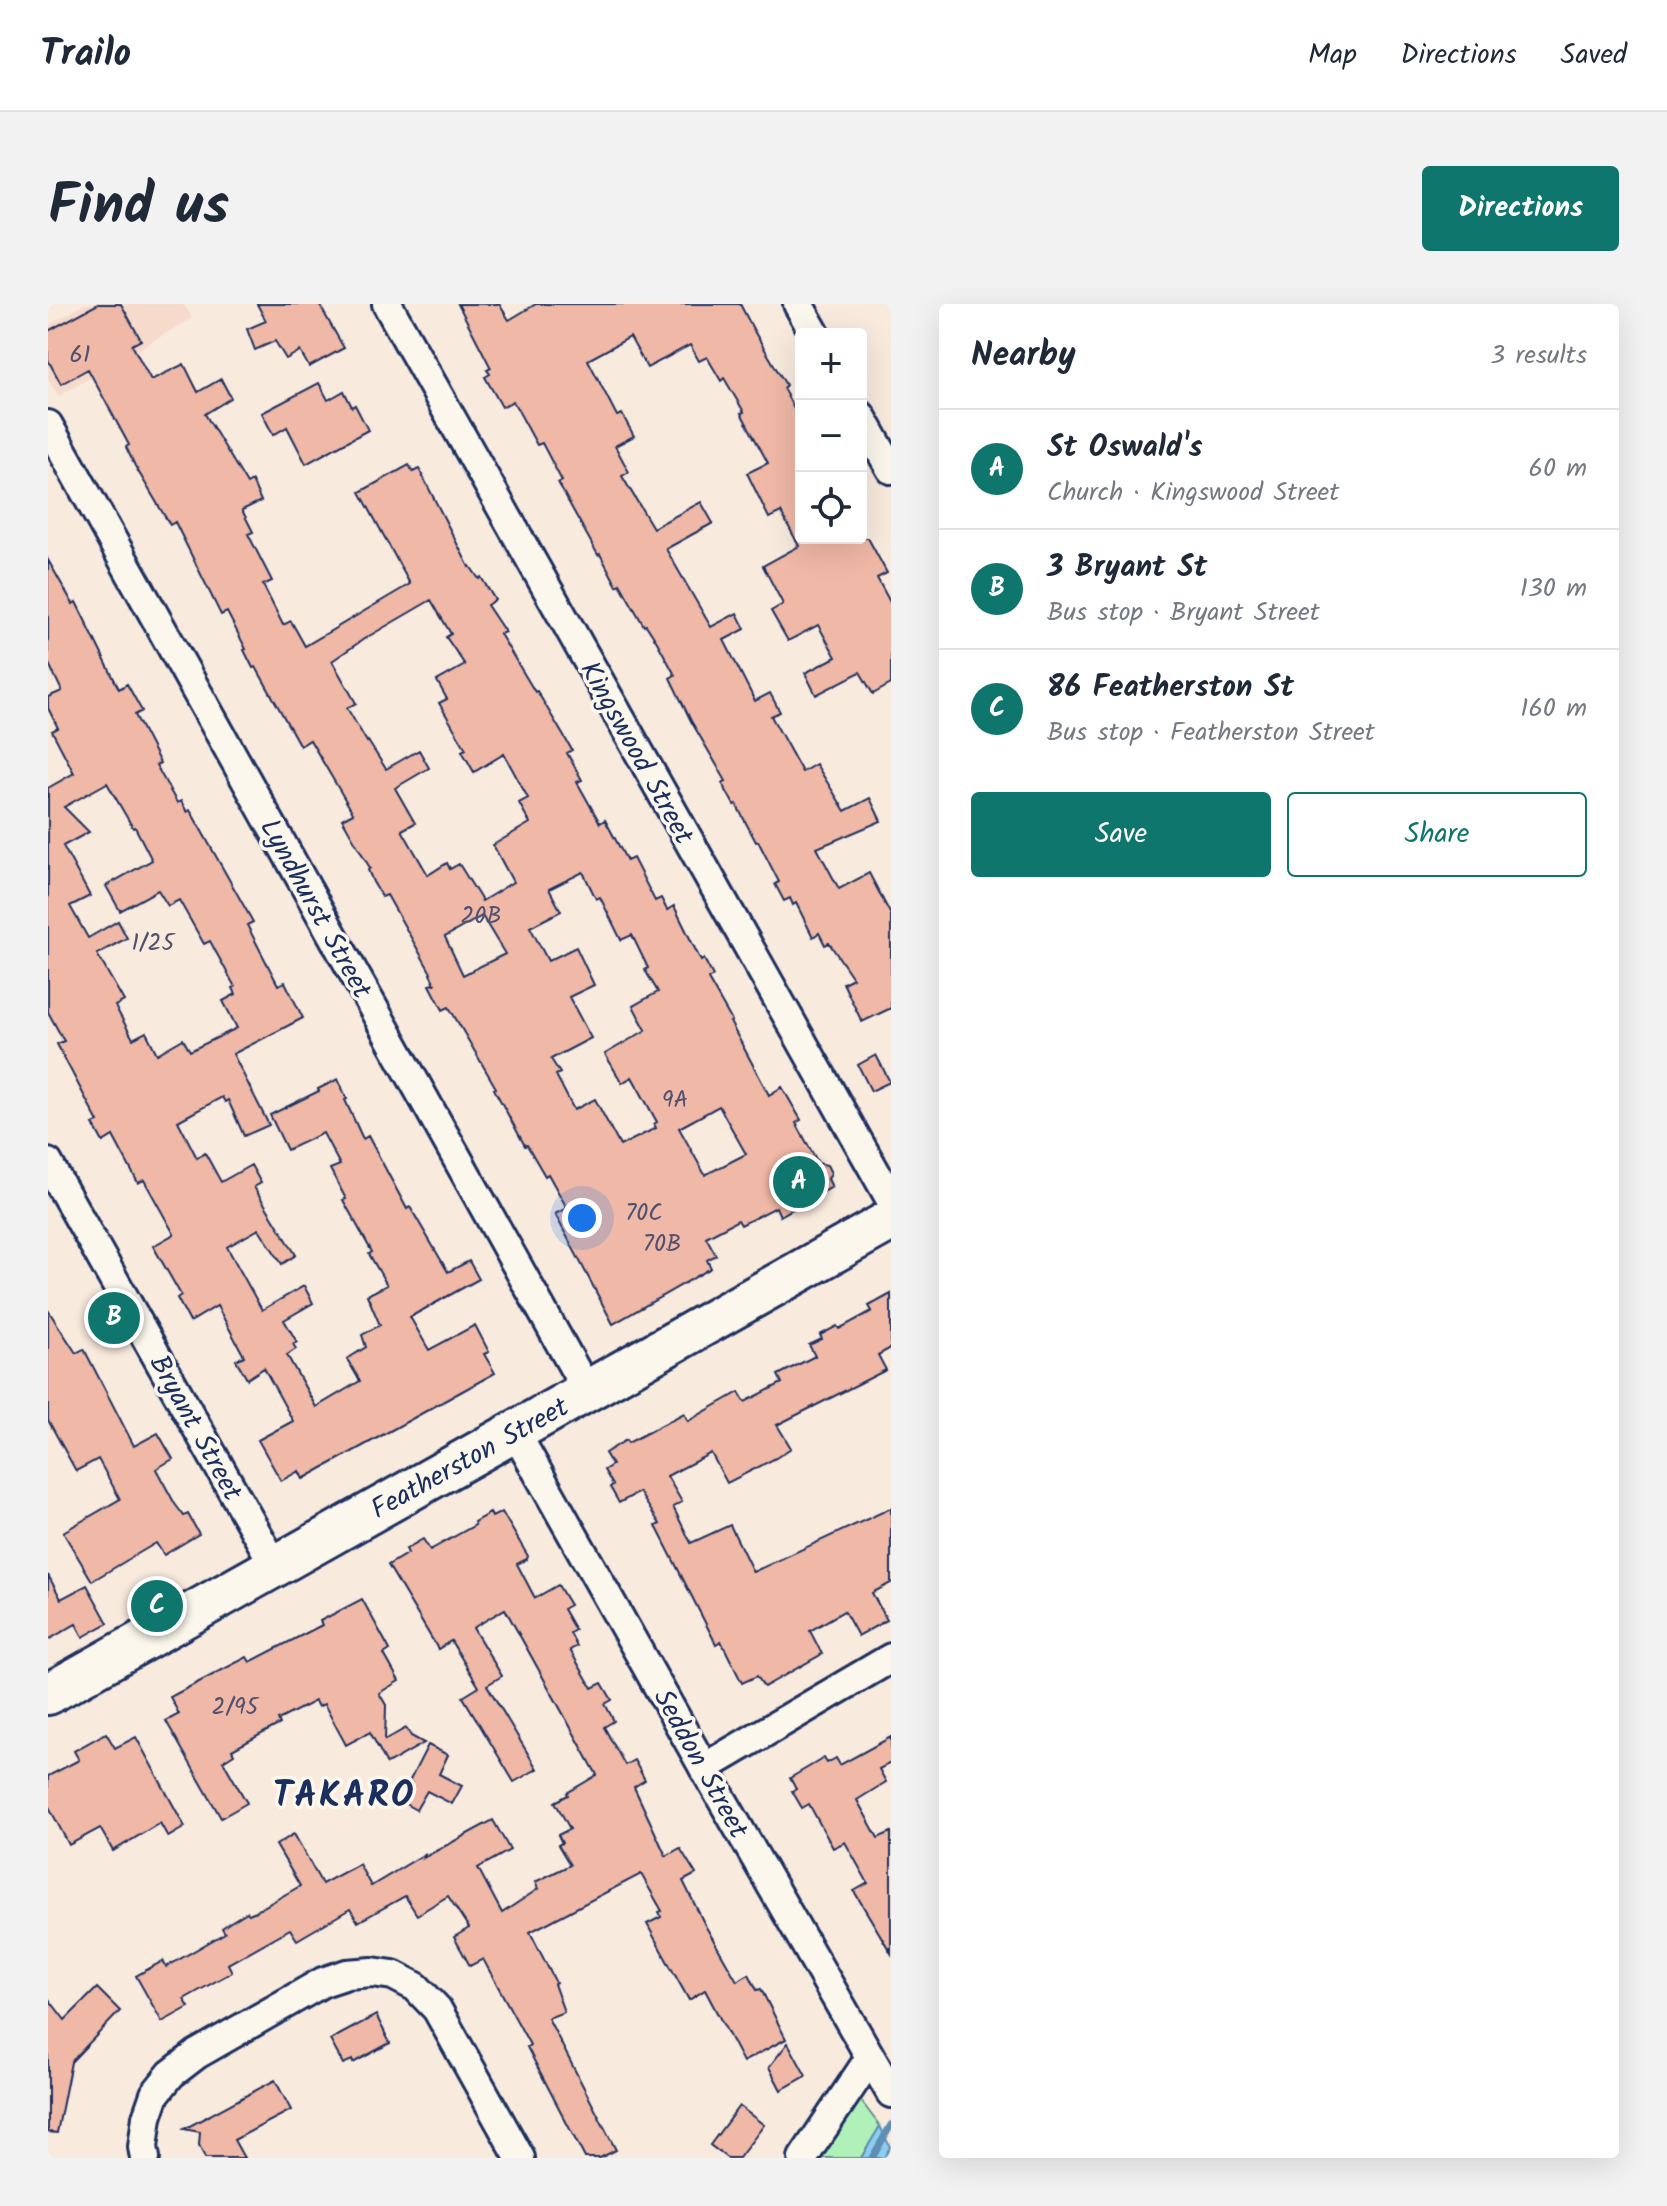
<!DOCTYPE html>
<meta charset="utf-8">
<style>
body{margin:0;font-family:Kalam,sans-serif;background:#f2f2f3;color:#1f2937}
.controls{position:absolute;right:24px;top:24px;display:grid;overflow:hidden;border-radius:8px;box-shadow:0 8px 32px #0002}
.controls button{width:72px;height:72px;display:grid;place-items:center;padding:0;border:0;border-bottom:2px solid #e0e1e3;background:#fff;color:#1f2937;font:40px sans-serif}
.you{position:absolute;left:534px;top:914px;width:28px;height:28px;margin:-20px;border:6px solid #fff;border-radius:50%;background:#1a73e8;box-shadow:0 0 0 12px #1a73e833}
.badge{display:grid;place-items:center;width:52px;height:52px;border-radius:50%;background:#0f766e;color:#fff;font-size:26px;font-weight:700}
.pin{position:absolute;translate:-50% -50%;border:4px solid #fff;box-shadow:0 2px 8px #0006}
.list{margin:0;padding:0;list-style:none}
h2{display:flex;justify-content:space-between;align-items:center;height:104px;margin:0;padding:0 32px;font-size:34px}
h2 small{font-size:26px;font-weight:400;color:#747a83}
.list li{display:grid;grid-template-columns:52px 1fr auto;gap:24px;align-items:center;box-sizing:border-box;height:120px;padding:0 32px;border-top:2px solid #e0e1e3}
.list b{display:block;font-size:30px;white-space:nowrap}
.list p{margin:0;font-size:26px;white-space:nowrap;color:#747a83}
.list em{font-size:26px;font-style:normal;color:#747a83}
.actions{display:flex;gap:16px;padding:24px 32px}
.actions a{flex:1;padding:18px 0;border:2px solid #0f766e;border-radius:8px;text-align:center;font-size:28px;color:#0f766e}
.actions .main{background:#0f766e;color:#fff}
.icon{flex:none;width:44px;height:44px;fill:none;stroke:currentColor;stroke-width:2;stroke-linecap:round;stroke-linejoin:round}
.map{position:relative;flex:none;width:843px;height:1854px;overflow:hidden;border-radius:8px}
header{display:flex;align-items:center;gap:48px;box-sizing:border-box;height:112px;padding:0 40px;background:#fff;border-bottom:2px solid #e0e1e3}
header strong{font-size:38px}
nav{display:flex;gap:44px;margin-inline-start:auto;font-size:28px}
.intro{display:flex;align-items:center;justify-content:space-between;box-sizing:border-box;height:192px;padding:0 48px}
h1{margin:0;font-size:56px}
.button{padding:20px 36px;border-radius:8px;background:#0f766e;color:#fff;font-size:28px;font-weight:700}
main{display:flex;gap:48px;padding:0 48px}
aside{flex:1;background:#fff;border-radius:8px;box-shadow:0 8px 32px #0002}
.map>svg:first-child{display:block}
</style>
<header>
<strong>Trailo</strong>
<nav><a>Map</a><a>Directions</a><a>Saved</a></nav>
</header>
<div class="intro"><h1>Find us</h1><a class="button">Directions</a></div>
<main>
<div class="map">
<svg width="843" height="1854" viewBox="0 0 843 1854">
<rect width="100%" height="100%" fill="#f9eade"/>
<filter id="ink" filterUnits="userSpaceOnUse"><feTurbulence type="fractalNoise" baseFrequency=".0125" numOctaves="2"/><feDisplacementMap in="SourceGraphic" scale="16" xChannelSelector="R" yChannelSelector="G"/><feConvolveMatrix kernelMatrix="1 2 1 2 8 2 1 2 1" color-interpolation-filters="sRGB"/></filter>
<g filter="url(#ink)">
<polygon fill="#f6dbcd" points="37,0 136,0 144,14 11,92 0,76 0,21"/>
<polygon fill="#b0f1b9" stroke="#66908c" stroke-width="2" points="807,1789 832,1822 813,1854 760,1854"/>
<polygon fill="#8cceed" stroke="#5f8eb4" stroke-width="2" points="832,1822 842,1843 836,1854 813,1854"/>
<g fill="none" stroke-linecap="round" stroke-linejoin="round">
<polyline stroke="#5f8eb4" stroke-width="7" points="824,1854 843,1821"/>
</g>
<g fill="#f0b8a6" stroke="#1b2f5e" stroke-width="2" fill-rule="evenodd">
<path d="M 50,0 L 73,0 L 93,36 L 84,41 L 103,76 L 136,60 L 150,88 L 173,75 L 183,94 L 157,110 L 199,180 L 204,177 L 213,197 L 194,206 L 205,228 L 200,230 L 224,277 L 215,281 L 235,321 L 243,317 L 257,342 L 362,280 L 312,188 L 361,161 L 365,168 L 371,165 L 421,263 L 422,262 L 431,275 L 433,273 L 447,296 L 439,301 L 457,328 L 452,330 L 487,388 L 489,387 L 524,446 L 519,449 L 534,476 L 529,478 L 552,519 L 557,516 L 579,557 L 585,554 L 607,597 L 613,594 L 619,606 L 626,602 L 653,657 L 656,655 L 665,672 L 660,675 L 684,717 L 682,718 L 721,791 L 734,783 L 753,816 L 748,819 L 770,859 L 779,861 L 783,869 L 780,875 L 784,883 L 732,912 L 728,903 L 693,921 L 690,916 L 658,933 L 668,951 L 659,956 L 663,964 L 565,1020 L 507,910 L 519,904 L 500,870 L 497,872 L 479,841 L 477,842 L 446,785 L 448,784 L 401,703 L 395,706 L 382,681 L 387,680 L 382,670 L 383,669 L 339,591 L 334,593 L 325,578 L 320,566 L 322,564 L 294,515 L 305,509 L 262,436 L 252,442 L 208,363 L 205,364 L 196,346 L 198,345 L 179,308 L 173,311 L 127,218 L 122,221 L 87,162 L 78,143 L 81,141 L 40,65 L 13,80 L 0,56 L 0,27 ZM 383,296 L 403,330 L 398,333 L 417,361 L 389,377 L 399,395 L 391,399 L 418,445 L 414,447 L 426,468 L 456,450 L 480,494 L 471,499 L 482,519 L 445,541 L 465,578 L 434,597 L 411,560 L 402,565 L 399,559 L 380,571 L 354,526 L 367,519 L 347,484 L 381,464 L 371,446 L 338,465 L 320,437 L 319,438 L 299,404 L 308,399 L 284,357 L 316,335 ZM 535,568 L 548,595 L 552,593 L 573,636 L 584,631 L 600,664 L 597,666 L 610,688 L 585,702 L 598,726 L 557,750 L 574,779 L 584,773 L 609,818 L 606,820 L 608,824 L 572,842 L 547,795 L 526,806 L 508,771 L 512,769 L 503,755 L 543,734 L 521,693 L 546,681 L 528,643 L 500,657 L 482,623 L 513,607 L 501,585 ZM 434,612 L 457,650 L 415,671 L 397,633 ZM 671,802 L 698,850 L 657,871 L 631,824 Z"/>
<polygon points="209,0 271,0 296,44 261,63 252,47 238,55 227,37 207,46 199,25 218,17"/>
<polygon points="410,0 451,0 461,16 488,0 692,0 706,27 738,81 735,84 753,118 753,234 820,234 839,269 829,274 843,300 843,380 825,390 812,368 768,391 757,369 788,353 770,321 740,337 723,307 735,300 715,262 751,242 733,208 721,214 699,169 720,159 693,109 696,108 676,74 673,77 659,53 651,57 642,41 599,64 582,33 540,56 569,112 574,110 586,132 567,142 581,168 574,172 605,224 653,198 665,219 618,245 663,323 689,309 697,325 676,336 707,397 722,389 732,408 723,412 754,468 768,460 797,507 822,494 833,517 769,544 791,585 821,569 843,611 843,704 814,718 795,679 805,674 781,639 777,641 771,629 765,633 748,599 745,601 742,594 736,597 727,580 731,578 710,537 708,538 688,500 686,501 674,479 678,477 643,417 622,374 627,371 609,338 598,321 596,322 572,280 569,282 552,250 550,251 510,179 514,177 494,139 489,141 465,97 454,103 437,73 442,70 439,66 443,64"/>
<polygon points="271,79 280,96 296,87 304,103 307,101 320,126 258,160 239,123 225,131 214,109"/>
<path d="M 0,256 L 25,300 L 28,298 L 71,385 L 79,380 L 94,407 L 87,411 L 112,459 L 108,461 L 129,499 L 133,497 L 139,508 L 142,506 L 205,618 L 199,621 L 230,681 L 237,678 L 255,714 L 185,750 L 221,821 L 196,832 L 180,796 L 177,798 L 174,793 L 130,817 L 149,854 L 157,849 L 173,878 L 203,861 L 213,879 L 206,883 L 248,951 L 234,960 L 211,925 L 179,943 L 214,1006 L 256,982 L 265,999 L 236,1016 L 249,1038 L 245,1040 L 248,1045 L 239,1051 L 268,1103 L 312,1077 L 299,1055 L 318,1043 L 314,1031 L 332,1021 L 319,991 L 339,981 L 321,950 L 324,948 L 295,896 L 298,895 L 282,865 L 292,861 L 275,829 L 239,846 L 222,811 L 271,787 L 270,785 L 290,775 L 299,795 L 297,796 L 315,835 L 320,832 L 359,905 L 362,903 L 400,968 L 421,957 L 431,975 L 362,1013 L 381,1046 L 427,1021 L 441,1048 L 436,1050 L 447,1069 L 255,1175 L 251,1167 L 233,1177 L 210,1136 L 245,1117 L 216,1064 L 199,1075 L 188,1056 L 196,1052 L 169,1002 L 142,1018 L 129,994 L 133,991 L 105,942 L 126,930 L 96,876 L 90,879 L 65,832 L 55,838 L 45,820 L 50,818 L 9,740 L 16,737 L 0,708 L 0,484 L 26,469 L 4,427 L 10,424 L 0,404 L 0,393 L 14,387 L 0,358 ZM 59,479 L 85,524 L 87,523 L 104,556 L 58,582 L 72,607 L 110,586 L 120,602 L 131,596 L 156,640 L 162,637 L 187,683 L 185,684 L 188,690 L 175,697 L 189,724 L 142,747 L 135,735 L 109,750 L 98,728 L 85,735 L 67,702 L 76,697 L 49,650 L 79,634 L 70,617 L 40,634 L 22,602 L 42,592 L 15,542 L 41,528 L 16,503 Z"/>
<polygon points="828,751 842,778 823,787 810,761"/>
<polygon points="843,990 843,1044 830,1051 838,1066 729,1121 743,1144 728,1154 679,1179 663,1149 619,1172 634,1198 625,1203 643,1239 682,1221 705,1268 843,1204 843,1279 824,1289 839,1316 810,1332 796,1307 762,1327 774,1350 716,1383 709,1372 694,1379 673,1337 668,1340 608,1222 612,1220 591,1188 571,1199 562,1183 565,1181 556,1166 564,1161 557,1149 578,1136 580,1139 636,1109 640,1117 691,1088 697,1098 734,1079 730,1071 767,1052 761,1041 774,1035 772,1031 789,1022 791,1025 824,1007 821,1002"/>
<polygon points="0,1006 28,1049 36,1045 86,1142 110,1129 125,1155 108,1165 127,1200 136,1212 140,1210 151,1230 116,1251 108,1239 44,1277 15,1228 72,1195 50,1155 28,1167 0,1116"/>
<polygon points="454,1208 480,1252 479,1255 469,1260 487,1294 510,1281 522,1301 515,1305 527,1326 522,1329 529,1342 522,1346 544,1384 554,1379 564,1396 557,1400 566,1417 556,1423 577,1461 586,1456 597,1476 586,1483 618,1552 632,1544 648,1570 635,1577 658,1623 689,1677 701,1670 709,1686 713,1685 738,1735 695,1758 657,1686 641,1696 613,1646 599,1620 613,1613 611,1608 614,1607 593,1570 482,1628 508,1679 506,1680 516,1708 500,1714 568,1846 552,1854 537,1854 479,1743 482,1741 435,1655 422,1662 406,1633 421,1624 400,1592 369,1611 357,1592 310,1618 302,1605 249,1636 242,1625 180,1660 184,1668 136,1695 141,1703 114,1718 88,1672 115,1657 118,1663 177,1629 174,1624 181,1619 199,1608 201,1610 210,1606 252,1582 228,1541 246,1530 274,1580 311,1560 323,1582 378,1549 375,1554 445,1516 462,1546 430,1564 454,1609 490,1585 487,1578 522,1561 510,1541 514,1539 510,1531 522,1525 507,1498 520,1491 519,1489 549,1471 457,1305 425,1324 454,1372 439,1381 489,1465 466,1478 415,1393 431,1383 403,1337 390,1345 340,1261 360,1249 358,1245 375,1235 382,1246 427,1221 426,1218 442,1209 444,1213"/>
<polygon points="0,1271 13,1295 39,1281 60,1319 35,1333 28,1320 0,1336"/>
<polygon points="314,1295 342,1346 336,1350 351,1377 331,1389 338,1401 337,1436 358,1424 363,1432 376,1439 339,1460 322,1428 298,1441 276,1400 270,1403 267,1397 230,1416 232,1420 184,1446 186,1450 175,1457 199,1499 173,1514 118,1417 131,1410 122,1393 199,1353 202,1358 274,1321 272,1317"/>
<polygon points="58,1429 67,1444 88,1433 137,1523 120,1533 112,1519 65,1547 52,1524 21,1541 0,1501 0,1472 31,1456 26,1447"/>
<polygon points="843,1433 843,1459 831,1465 838,1478 809,1496 830,1534 843,1528 843,1649 806,1587 820,1579 797,1538 785,1544 761,1500 754,1504 744,1487 748,1485 742,1474 776,1454 779,1459 788,1454 792,1461"/>
<polygon points="380,1441 400,1451 391,1470 414,1482 404,1500 379,1487 368,1506 352,1497 363,1479 361,1478"/>
<polygon points="49,1684 72,1707 23,1758 9,1829 0,1828 0,1694 17,1716"/>
<polygon points="328,1711 342,1739 305,1759 304,1756 295,1760 282,1736"/>
<polygon points="740,1739 758,1772 733,1786 721,1763"/>
<polygon points="227,1776 243,1806 186,1836 196,1854 157,1854 151,1841 152,1828 136,1825"/>
<polygon points="691,1802 716,1821 691,1854 679,1854 662,1841"/>
</g>
<g fill="none" stroke-linecap="round" stroke-linejoin="round">
<g stroke="#1b2f5e" stroke-width="34">
<g id="minor">
<polyline points="339,0 843,896"/>
<polyline points="750,0 767,30"/>
<polyline points="813,112 843,165"/>
<polyline points="0,121 539,1087"/>
<polyline points="0,859 227,1262"/>
<polyline points="467,1128 656,1464 843,1789"/>
<polyline points="656,1464 843,1354"/>
<polyline points="97,1854 95,1843 99,1813 107,1790 123,1770 149,1750 275,1678 299,1670 324,1668 345,1671 368,1683 389,1705 472,1854"/>
<polyline points="755,1854 822,1754"/>
</g>
</g>
<g stroke="#1b2f5e" stroke-width="46">
<polyline id="secondary" points="0,1390 843,916"/>
</g>
<use href="#minor" stroke="#fbf7ec" stroke-width="28"/>
<use href="#secondary" stroke="#fbf7ec" stroke-width="40"/>
</g>
</g>
<g text-anchor="middle" stroke-width="7" stroke-linejoin="round" paint-order="stroke">
<g font-size="24" fill="#505170">
<text x="32" y="58">61</text>
<text x="433" y="619">20B</text>
<text x="105" y="646">1/25</text>
<text x="627" y="803">9A</text>
<text x="596" y="916">70C</text>
<text x="614" y="947">70B</text>
<text x="187" y="1410">2/95</text>
</g>
<g font-size="28" fill="#1b2f5e" stroke="#fbf7ec">
<text transform="translate(590 448) rotate(61)" y="10">Kingswood Street</text>
<text transform="translate(269 604) rotate(61)" y="10">Lyndhurst Street</text>
<text transform="translate(149 1123) rotate(61)" y="10">Bryant Street</text>
<text transform="translate(421 1153) rotate(-29)" y="10">Featherston Street</text>
<text transform="translate(654 1459) rotate(61)" y="10">Seddon Street</text>
</g>
<g font-size="36" font-weight="bold" letter-spacing="2" fill="#1b2f5e" stroke="#fbf7ec">
<text x="296" y="1502">TAKARO</text>
</g>
</g>
</svg>
<div class="controls">
<button>+</button>
<button>−</button>
<button><svg class="icon" aria-label="locate" viewBox="0 0 24 24"><circle cx="12" cy="12" r="6"/><path d="M12 2v4M12 18v4M2 12h4M18 12h4"/></svg></button>
</div>
<div class="you"></div>
<div class="pin badge" style="left:751px;top:878px">A</div>
<div class="pin badge" style="left:66px;top:1014px">B</div>
<div class="pin badge" style="left:109px;top:1302px">C</div>
</div>
<aside>
<h2>Nearby<small>3 results</small></h2>
<ul class="list">
<li><span class="badge">A</span><div><b>St Oswald's</b><p>Church · Kingswood Street</p></div><em>60 m</em></li>
<li><span class="badge">B</span><div><b>3 Bryant St</b><p>Bus stop · Bryant Street</p></div><em>130 m</em></li>
<li><span class="badge">C</span><div><b>86 Featherston St</b><p>Bus stop · Featherston Street</p></div><em>160 m</em></li>
</ul>
<div class="actions"><a class="main">Save</a><a>Share</a></div>
</aside>
</main>
